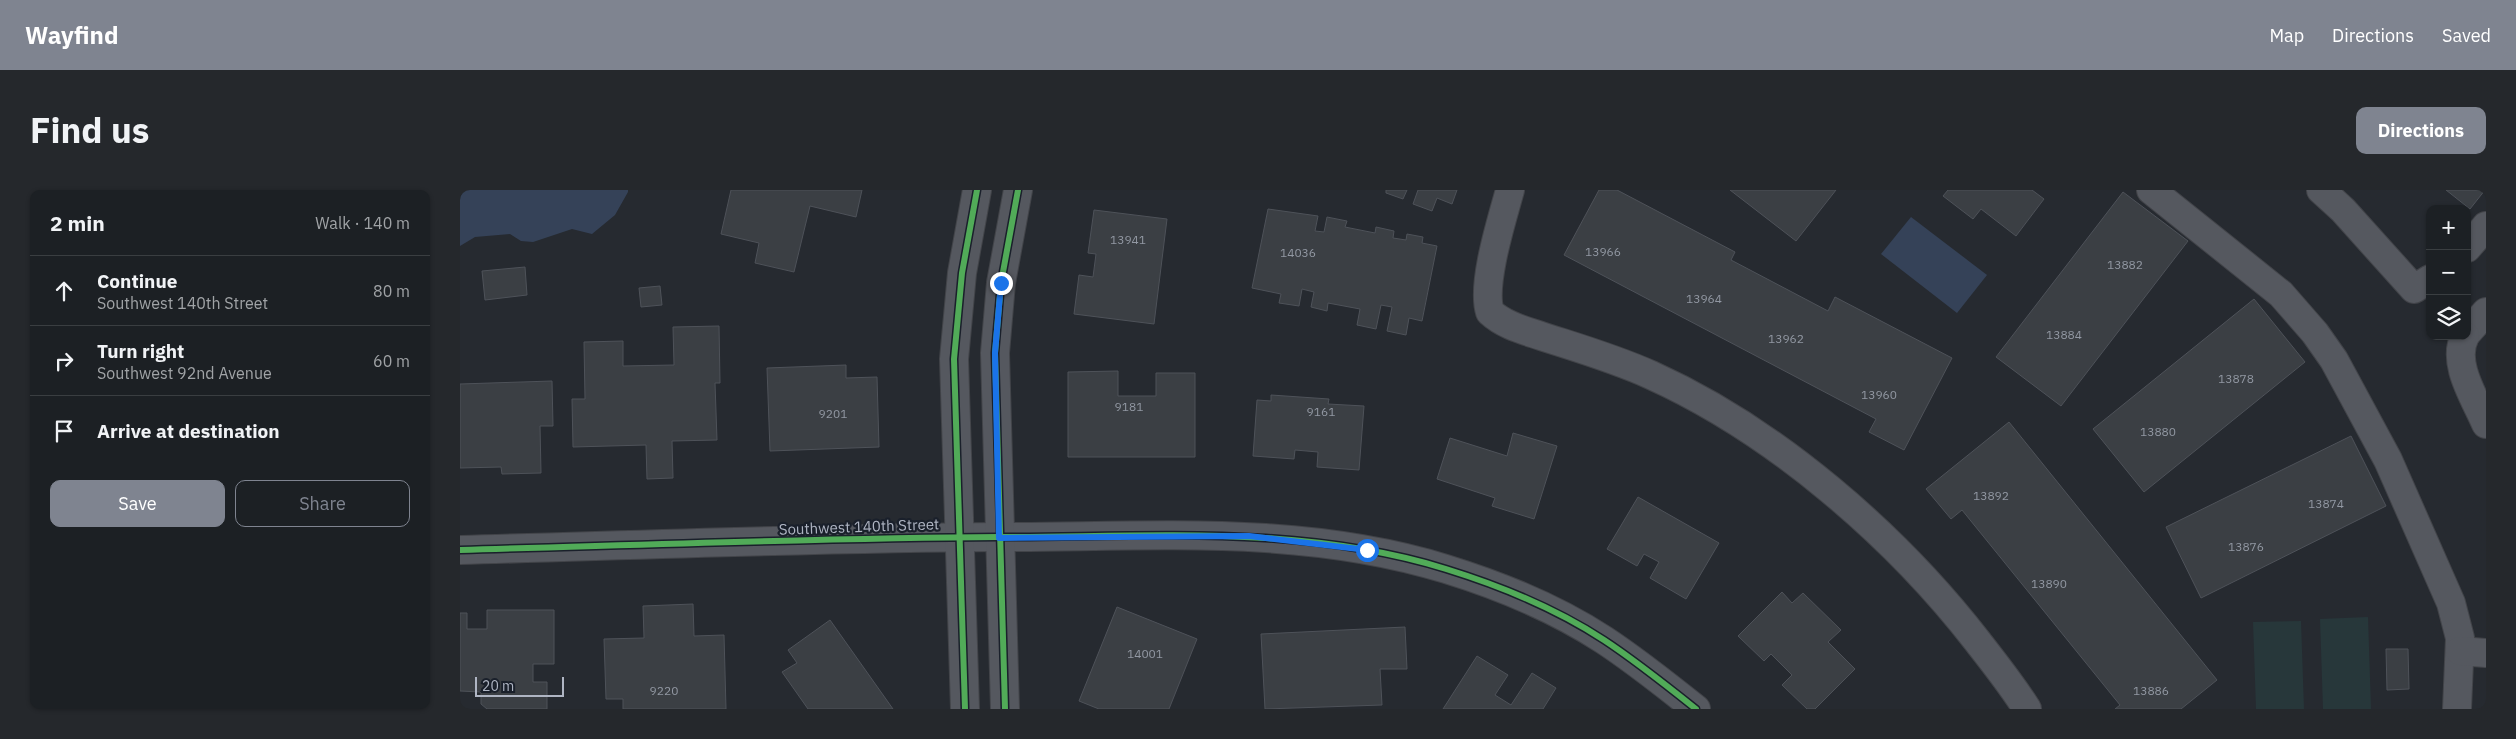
<!DOCTYPE html>
<meta charset="utf-8">
<style>
body{margin:0;font-family:"IBM Plex Sans",sans-serif;background:#25282c;color:#f1f3f6}
.controls{position:absolute;right:15px;top:15px;display:grid;overflow:hidden;border-radius:10px;box-shadow:0 1px 4px #0004}
.controls button{width:45px;height:45px;display:grid;place-items:center;padding:0;border:0;border-bottom:1px solid #3a3e41;background:#1c2024;color:#f1f3f6;font:25px sans-serif}
.scale{position:absolute;left:15px;bottom:12px;width:89px;box-sizing:border-box;padding-left:5px;border:2px solid #afb5c3;border-top:0;font-size:14px;line-height:18px;white-space:nowrap;color:#afb5c3;-webkit-text-stroke:4px #1a202b;paint-order:stroke}
.stop{position:absolute;width:15px;height:15px;margin:-11px;border:4px solid #1a73e8;border-radius:50%;background:#fff}
.stop.end{background:#1a73e8;border-color:#fff;box-shadow:0 1px 5px #0008}
.list{margin:0;padding:0;list-style:none}
h2{display:flex;justify-content:space-between;align-items:center;height:65px;margin:0;padding:0 20px;font-size:21px}
h2 small{font-size:16px;font-weight:400;color:#a0a3a6}
.list li{display:grid;grid-template-columns:32px 1fr auto;gap:15px;align-items:center;box-sizing:border-box;height:70px;padding:0 20px;border-top:1px solid #3a3e41}
.list b{display:block;font-size:19px;white-space:nowrap}
.list p{margin:0;font-size:16px;white-space:nowrap;color:#a0a3a6}
.list em{font-size:16px;font-style:normal;color:#a0a3a6}
.actions{display:flex;gap:10px;padding:15px 20px}
.actions a{flex:1;padding:11px 0;border:1px solid #7f8490;border-radius:10px;text-align:center;font-size:18px;color:#7f8490}
.actions .main{background:#7f8490;color:#fff}
.icon{flex:none;width:28px;height:28px;fill:none;stroke:currentColor;stroke-width:2;stroke-linecap:round;stroke-linejoin:round}
.map{position:relative;flex:none;width:2026px;height:519px;overflow:hidden;border-radius:10px}
header{display:flex;align-items:center;gap:30px;box-sizing:border-box;height:70px;padding:0 25px;background:#7f8490;color:#fff}
header strong{font-size:24px}
nav{display:flex;gap:28px;margin-inline-start:auto;font-size:18px}
.intro{display:flex;align-items:center;justify-content:space-between;box-sizing:border-box;height:120px;padding:0 30px}
h1{margin:0;font-size:35px}
.button{padding:12px 22px;border-radius:10px;background:#7f8490;color:#fff;font-size:18px;font-weight:700}
main{display:flex;gap:30px;padding:0 30px}
aside{flex:1;background:#1c2024;border-radius:10px;box-shadow:0 1px 4px #0004}
.map>svg:first-child{display:block}
</style>
<header>
<strong>Wayfind</strong>
<nav><a>Map</a><a>Directions</a><a>Saved</a></nav>
</header>
<div class="intro"><h1>Find us</h1><a class="button">Directions</a></div>
<main>
<aside>
<h2>2 min<small>Walk · 140 m</small></h2>
<ul class="list">
<li><svg class="icon" aria-label="ahead" viewBox="0 0 24 24"><path d="M12 20V5M6 11l6-6 6 6"/></svg><div><b>Continue</b><p>Southwest 140th Street</p></div><em>80 m</em></li>
<li><svg class="icon" aria-label="right" viewBox="0 0 24 24"><path d="M7 20v-9h11M14 6l5 5-5 5"/></svg><div><b>Turn right</b><p>Southwest 92nd Avenue</p></div><em>60 m</em></li>
<li><svg class="icon" aria-label="arrive" viewBox="0 0 24 24"><path d="M6 21V4h12l-3 4 3 4H6"/></svg><div><b>Arrive at destination</b></div></li>
</ul>
<div class="actions"><a class="main">Save</a><a>Share</a></div>
</aside>
<div class="map">
<svg width="2026" height="519" viewBox="0 0 2026 519">
<rect width="100%" height="100%" fill="#262a30"/>
<g fill="#27373a">
<polygon points="1908,427 1911,519 1863,519 1860,429"/>
<polygon points="1841,431 1844,519 1796,519 1793,432"/>
</g>
<g fill="#354258">
<polygon points="0,0 168,0 168,2 155,25 132,44 112,39 73,52 61,51 50,44 15,47 0,56"/>
<polygon points="1451,27 1527,85 1497,123 1421,64"/>
</g>
<g fill="#3b3f44" stroke="#4e5259">
<polygon points="271,0 402,0 396,27 350,16 334,82 295,73 299,53 261,44"/>
<polygon points="926,0 947,0 943,9 926,3"/>
<polygon points="958,0 997,0 992,14 977,8 972,21 953,14"/>
<polygon points="1139,0 1157,0 1275,62 1271,70 1368,121 1375,107 1492,168 1444,260 1409,242 1416,229 1104,65"/>
<polygon points="1270,0 1376,0 1336,51"/>
<polygon points="1488,0 1572,0 1584,9 1556,46 1521,19 1513,29 1483,6"/>
<polygon points="1986,0 2025,0 2010,19"/>
<polygon points="1663,2 1728,51 1601,216 1536,167"/>
<polygon points="808,19 858,26 855,41 864,42 867,27 887,31 885,37 915,43 916,37 934,41 933,48 946,50 947,44 963,47 962,53 977,56 962,131 949,128 946,145 927,141 932,117 921,115 916,139 897,135 900,119 868,113 867,121 851,117 854,102 842,99 839,116 819,113 821,104 792,98"/>
<polygon points="634,20 707,29 694,134 614,124 619,85 633,87 636,64 628,63"/>
<polygon points="65,77 67,105 25,110 22,81"/>
<polygon points="200,96 202,115 181,117 179,98"/>
<polygon points="1794,109 1845,172 1684,302 1633,239"/>
<polygon points="259,136 260,193 255,193 257,250 212,251 213,288 187,289 186,255 113,257 112,209 125,209 124,152 163,151 163,176 214,175 213,137"/>
<polygon points="386,175 386,188 417,187 419,257 310,261 307,178"/>
<polygon points="658,181 658,206 696,206 696,183 735,183 735,267 608,267 608,182"/>
<polygon points="92,191 93,236 80,236 81,283 42,284 41,277 0,278 0,194"/>
<polygon points="811,205 869,209 868,214 904,216 899,280 857,277 858,262 835,260 834,269 793,266 797,210 811,211"/>
<polygon points="1549,232 1757,490 1721,519 1655,519 1660,515 1502,320 1491,329 1466,299"/>
<polygon points="1053,243 1097,256 1074,329 1032,316 1035,308 977,289 990,248 1047,266"/>
<polygon points="1891,246 1926,316 1741,408 1706,337"/>
<polygon points="1178,307 1259,353 1226,409 1190,388 1199,372 1184,364 1177,376 1147,359"/>
<polygon points="1322,402 1332,413 1343,403 1381,440 1368,452 1395,479 1355,519 1347,519 1322,495 1332,485 1311,464 1304,471 1278,446"/>
<polygon points="233,414 234,446 264,445 266,519 163,519 163,509 146,509 144,449 184,448 183,416"/>
<polygon points="657,417 737,449 709,519 639,519 619,511"/>
<polygon points="27,420 94,420 94,474 73,474 73,492 87,492 87,519 27,519 21,514 21,502 0,501 0,423 7,423 7,439 27,439"/>
<polygon points="370,430 433,519 348,519 322,482 337,473 328,460"/>
<polygon points="945,437 947,479 920,479 922,515 805,519 801,444"/>
<polygon points="1926,459 1948,459 1949,499 1927,500"/>
<polygon points="1017,466 1048,485 1035,505 1051,515 1072,483 1096,498 1083,519 983,519"/>
</g>
<g fill="none" stroke-linecap="round" stroke-linejoin="round">
<g stroke="#424449" stroke-width="30">
<g id="minor">
<path d="M 1050,0 C 1042,29 1021,95 1030,122 C 1044,135 1063,140 1081,146 C 1118,158 1156,169 1191,185 C 1315,241 1435,345 1518,452 C 1535,474 1552,495 1567,519"/>
<polyline points="1691,0 1821,104 1855,143 1874,170 1928,270 1991,413 2000,448 1997,519"/>
<polyline points="1861,0 1883,20 1954,99 1970,89"/>
<polyline points="2007,58 2026,36"/>
<polyline points="2007,143 2026,122"/>
<path d="M 2005,146 C 1991,173 2015,208 2026,234"/>
<path d="M 0,360 C 180,355 360,348 539,347 C 689,347 841,334 986,379 C 1041,396 1095,418 1144,450 C 1176,471 1206,495 1236,519"/>
<polyline points="2000,461 2026,463"/>
<polyline points="505,519 494,169 502,83 517,0"/>
<polyline points="545,519 535,163 541,93 558,0"/>
</g>
</g>
<use href="#minor" stroke="#55585f" stroke-width="28"/>
<g stroke="#1a202b" stroke-width="9">
<g id="cycleway">
<path d="M 0,360 C 180,355 360,348 539,347 C 689,347 841,334 986,379 C 1041,396 1095,418 1144,450 C 1176,471 1206,495 1236,519"/>
<polyline points="505,519 494,169 502,83 517,0"/>
<polyline points="545,519 535,163 541,93 558,0"/>
</g>
</g>
<use href="#cycleway" stroke="#51ab58" stroke-width="6"/>
</g>
<g fill="none" stroke-linecap="round" stroke-linejoin="round">
<polyline stroke="#1a73e8" stroke-width="6" points="541,93 535,163 539,348 789,346 907,360"/>
</g>
<g text-anchor="middle" stroke-width="4.5" stroke-linejoin="round" paint-order="stroke">
<g font-size="12" fill="#9298a3">
<text x="668" y="54">13941</text>
<text x="1143" y="66">13966</text>
<text x="838" y="67">14036</text>
<text x="1665" y="79">13882</text>
<text x="1244" y="113">13964</text>
<text x="1604" y="149">13884</text>
<text x="1326" y="153">13962</text>
<text x="1776" y="193">13878</text>
<text x="1419" y="209">13960</text>
<text x="669" y="221">9181</text>
<text x="861" y="226">9161</text>
<text x="373" y="228">9201</text>
<text x="1698" y="246">13880</text>
<text x="1531" y="310">13892</text>
<text x="1866" y="318">13874</text>
<text x="1786" y="361">13876</text>
<text x="1589" y="398">13890</text>
<text x="685" y="468">14001</text>
<text x="204" y="505">9220</text>
<text x="1691" y="505">13886</text>
</g>
<g font-size="15" fill="#afb5c3" stroke="#1a202b">
<text transform="translate(399 337) rotate(-2)" y="5">Southwest 140th Street</text>
</g>
</g>
</svg>
<div class="controls">
<button>+</button>
<button>−</button>
<button><svg class="icon" aria-label="layers" viewBox="0 0 24 24"><path d="M12 4l9 5-9 5-9-5zM3 14l9 5 9-5"/></svg></button>
</div>
<div class="scale">20 m</div>
<div class="stop" style="left:907px;top:360px"></div>
<div class="stop end" style="left:541px;top:93px"></div>
</div>
</main>
